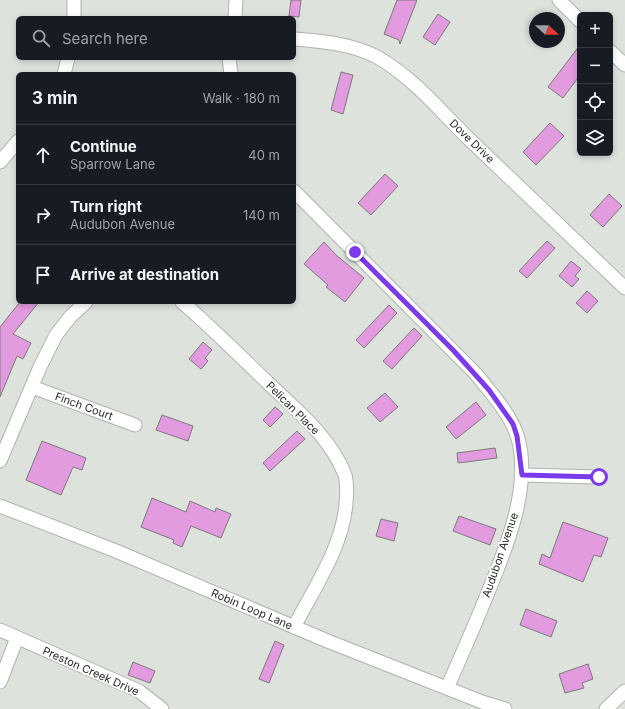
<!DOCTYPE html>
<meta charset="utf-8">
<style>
body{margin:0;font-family:Inter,sans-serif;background:#242831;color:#f1f3f6}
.controls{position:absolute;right:12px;top:12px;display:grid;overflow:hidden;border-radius:6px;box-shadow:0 2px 6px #0003}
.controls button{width:36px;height:36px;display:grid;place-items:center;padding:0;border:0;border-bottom:1px solid #363941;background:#171b24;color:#f1f3f6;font:20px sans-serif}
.compass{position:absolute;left:529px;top:12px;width:36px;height:36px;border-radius:50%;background:#171b24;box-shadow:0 2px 6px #0003;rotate:111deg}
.stop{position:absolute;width:12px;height:12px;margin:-9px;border:3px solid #7c3aed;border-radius:50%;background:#fff}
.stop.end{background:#7c3aed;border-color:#fff;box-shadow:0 1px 4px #0008}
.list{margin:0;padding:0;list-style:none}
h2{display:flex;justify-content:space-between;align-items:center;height:52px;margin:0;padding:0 16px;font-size:17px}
h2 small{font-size:13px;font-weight:400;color:#9ea1a6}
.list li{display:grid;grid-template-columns:26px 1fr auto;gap:12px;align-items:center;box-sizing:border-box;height:60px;padding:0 16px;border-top:1px solid #363941}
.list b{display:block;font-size:15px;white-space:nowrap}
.list p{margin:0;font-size:13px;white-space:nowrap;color:#9ea1a6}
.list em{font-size:13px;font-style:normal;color:#9ea1a6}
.icon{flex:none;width:22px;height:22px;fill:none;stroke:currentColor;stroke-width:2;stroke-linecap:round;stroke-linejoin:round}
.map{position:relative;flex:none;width:625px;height:709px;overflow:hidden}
.search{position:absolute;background:#171b24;box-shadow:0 2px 6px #0003;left:16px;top:16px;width:280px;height:44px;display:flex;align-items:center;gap:10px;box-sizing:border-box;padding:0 14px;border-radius:6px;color:#9ea1a6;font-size:15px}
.panel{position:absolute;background:#171b24;box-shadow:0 2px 6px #0003;left:16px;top:72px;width:280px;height:232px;border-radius:6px}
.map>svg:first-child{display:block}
</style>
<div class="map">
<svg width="625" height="709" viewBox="0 0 625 709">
<rect width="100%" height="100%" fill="#dee2dd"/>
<g fill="#e39bdf" stroke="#7d797d">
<polygon points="291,0 301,0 299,17 289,16"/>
<polygon points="397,0 417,0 400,44 399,40 384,34"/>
<polygon points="438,14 450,22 435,45 423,37"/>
<polygon points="580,45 580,75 563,98 548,87"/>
<polygon points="341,72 353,75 343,114 331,110"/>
<polygon points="550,123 564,136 536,165 523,152"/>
<polygon points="385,174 398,186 371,215 358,203"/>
<polygon points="609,194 622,206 603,227 590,215"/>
<polygon points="547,241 555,248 527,278 519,271"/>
<polygon points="324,242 336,255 364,278 345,302 326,287 328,285 304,264"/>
<polygon points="571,261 581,269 575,276 579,279 572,287 559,276"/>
<polygon points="587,291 598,301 587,313 576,303"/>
<polygon points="20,302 39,302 13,334 31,343 23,359 17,356 0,397 0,327"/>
<polygon points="389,305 397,313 364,348 356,340"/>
<polygon points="414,328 422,336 392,369 383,361"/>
<polygon points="203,342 212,350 205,358 208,361 201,369 189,359"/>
<polygon points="385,393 398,407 380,422 367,408"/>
<polygon points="476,402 486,415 456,439 446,427"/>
<polygon points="275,407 283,414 270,427 263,420"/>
<polygon points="162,415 193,426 188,441 156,430"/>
<polygon points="297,431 305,439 270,471 263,463"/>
<polygon points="42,441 86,458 82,470 73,467 61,495 26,480"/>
<polygon points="495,448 497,458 458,463 457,453"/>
<polygon points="152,498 186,512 190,501 215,512 216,508 231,514 221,538 191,526 182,547 173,543 174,540 141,527"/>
<polygon points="459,516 496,529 490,545 453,531"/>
<polygon points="381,519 398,523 394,541 376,536"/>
<polygon points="563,522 608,538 601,557 594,555 583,582 539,564 542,554 550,558"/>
<polygon points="526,609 557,621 551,637 520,625"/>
<polygon points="275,641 284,645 269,683 259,679"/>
<polygon points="133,662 155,671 150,683 128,675"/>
<polygon points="588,664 593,679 582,683 584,688 565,693 559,674"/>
</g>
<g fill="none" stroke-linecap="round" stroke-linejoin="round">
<g stroke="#afb3ae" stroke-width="15">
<g id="minor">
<polyline points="74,0 74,18"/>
<polyline points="559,0 580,21"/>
<polyline points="235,18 236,0"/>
<path d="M 294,39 C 321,41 353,44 377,57 C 414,78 439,110 469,139 C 521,189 573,238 625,288"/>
<polyline points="610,51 625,65"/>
<polyline points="229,58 231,74"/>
<polyline points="64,74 68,58"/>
<polyline points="0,162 18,141"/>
<path d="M 294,191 L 476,374 C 491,393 509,412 517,435 C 534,488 502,558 482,607 C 471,634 459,661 447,688"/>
<path d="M 182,302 C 211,327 238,354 266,381 C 295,409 330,436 345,475 C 347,482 347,495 346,502 C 344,545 313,590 294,627"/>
<polyline points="32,387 135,425"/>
<polyline points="0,461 40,367 56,335 70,317 86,302"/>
<polyline points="521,475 599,477"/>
<polyline points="0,506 116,551 325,640 482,702 505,709"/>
<polyline points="0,630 139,691 162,709"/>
<polyline points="0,682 17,638"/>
<polyline points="606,709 625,691"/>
</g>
</g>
<use href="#minor" stroke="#fff" stroke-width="13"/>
</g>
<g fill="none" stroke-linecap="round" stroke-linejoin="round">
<polyline stroke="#7c3aed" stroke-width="5" points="355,252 453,350 489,390 513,424 517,436 522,475 599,477"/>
</g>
<g text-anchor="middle" stroke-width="3.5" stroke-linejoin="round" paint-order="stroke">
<g font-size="11" fill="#282928" stroke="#fff">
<text transform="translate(472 141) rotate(44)" y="4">Dove Drive</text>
<text transform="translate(84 406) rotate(20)" y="4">Finch Court</text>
<text transform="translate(293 408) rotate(45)" y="4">Pelican Place</text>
<text transform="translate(500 555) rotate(-71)" y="4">Audubon Avenue</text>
<text transform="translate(252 609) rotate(23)" y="4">Robin Loop Lane</text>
<text transform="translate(91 671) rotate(24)" y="4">Preston Creek Drive</text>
</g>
</g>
</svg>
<div class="controls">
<button>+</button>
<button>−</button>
<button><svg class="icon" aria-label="locate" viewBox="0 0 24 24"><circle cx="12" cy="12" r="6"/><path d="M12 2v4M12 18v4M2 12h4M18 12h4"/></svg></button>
<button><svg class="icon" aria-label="layers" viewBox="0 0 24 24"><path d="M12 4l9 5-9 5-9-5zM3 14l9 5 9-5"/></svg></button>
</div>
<svg class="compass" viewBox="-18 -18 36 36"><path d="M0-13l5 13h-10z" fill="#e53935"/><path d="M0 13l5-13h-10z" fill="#9ea1a6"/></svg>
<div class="stop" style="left:599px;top:477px"></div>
<div class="stop end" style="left:355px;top:252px"></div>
<div class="search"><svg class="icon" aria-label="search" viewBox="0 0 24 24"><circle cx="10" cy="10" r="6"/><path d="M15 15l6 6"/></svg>Search here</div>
<section class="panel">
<h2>3 min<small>Walk · 180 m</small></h2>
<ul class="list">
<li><svg class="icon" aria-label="ahead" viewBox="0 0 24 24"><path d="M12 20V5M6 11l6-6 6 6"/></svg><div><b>Continue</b><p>Sparrow Lane</p></div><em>40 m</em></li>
<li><svg class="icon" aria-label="right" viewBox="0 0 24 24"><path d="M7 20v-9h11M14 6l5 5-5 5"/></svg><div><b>Turn right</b><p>Audubon Avenue</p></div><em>140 m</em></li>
<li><svg class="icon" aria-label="arrive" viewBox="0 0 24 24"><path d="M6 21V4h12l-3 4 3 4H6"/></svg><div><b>Arrive at destination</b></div></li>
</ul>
</section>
</div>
